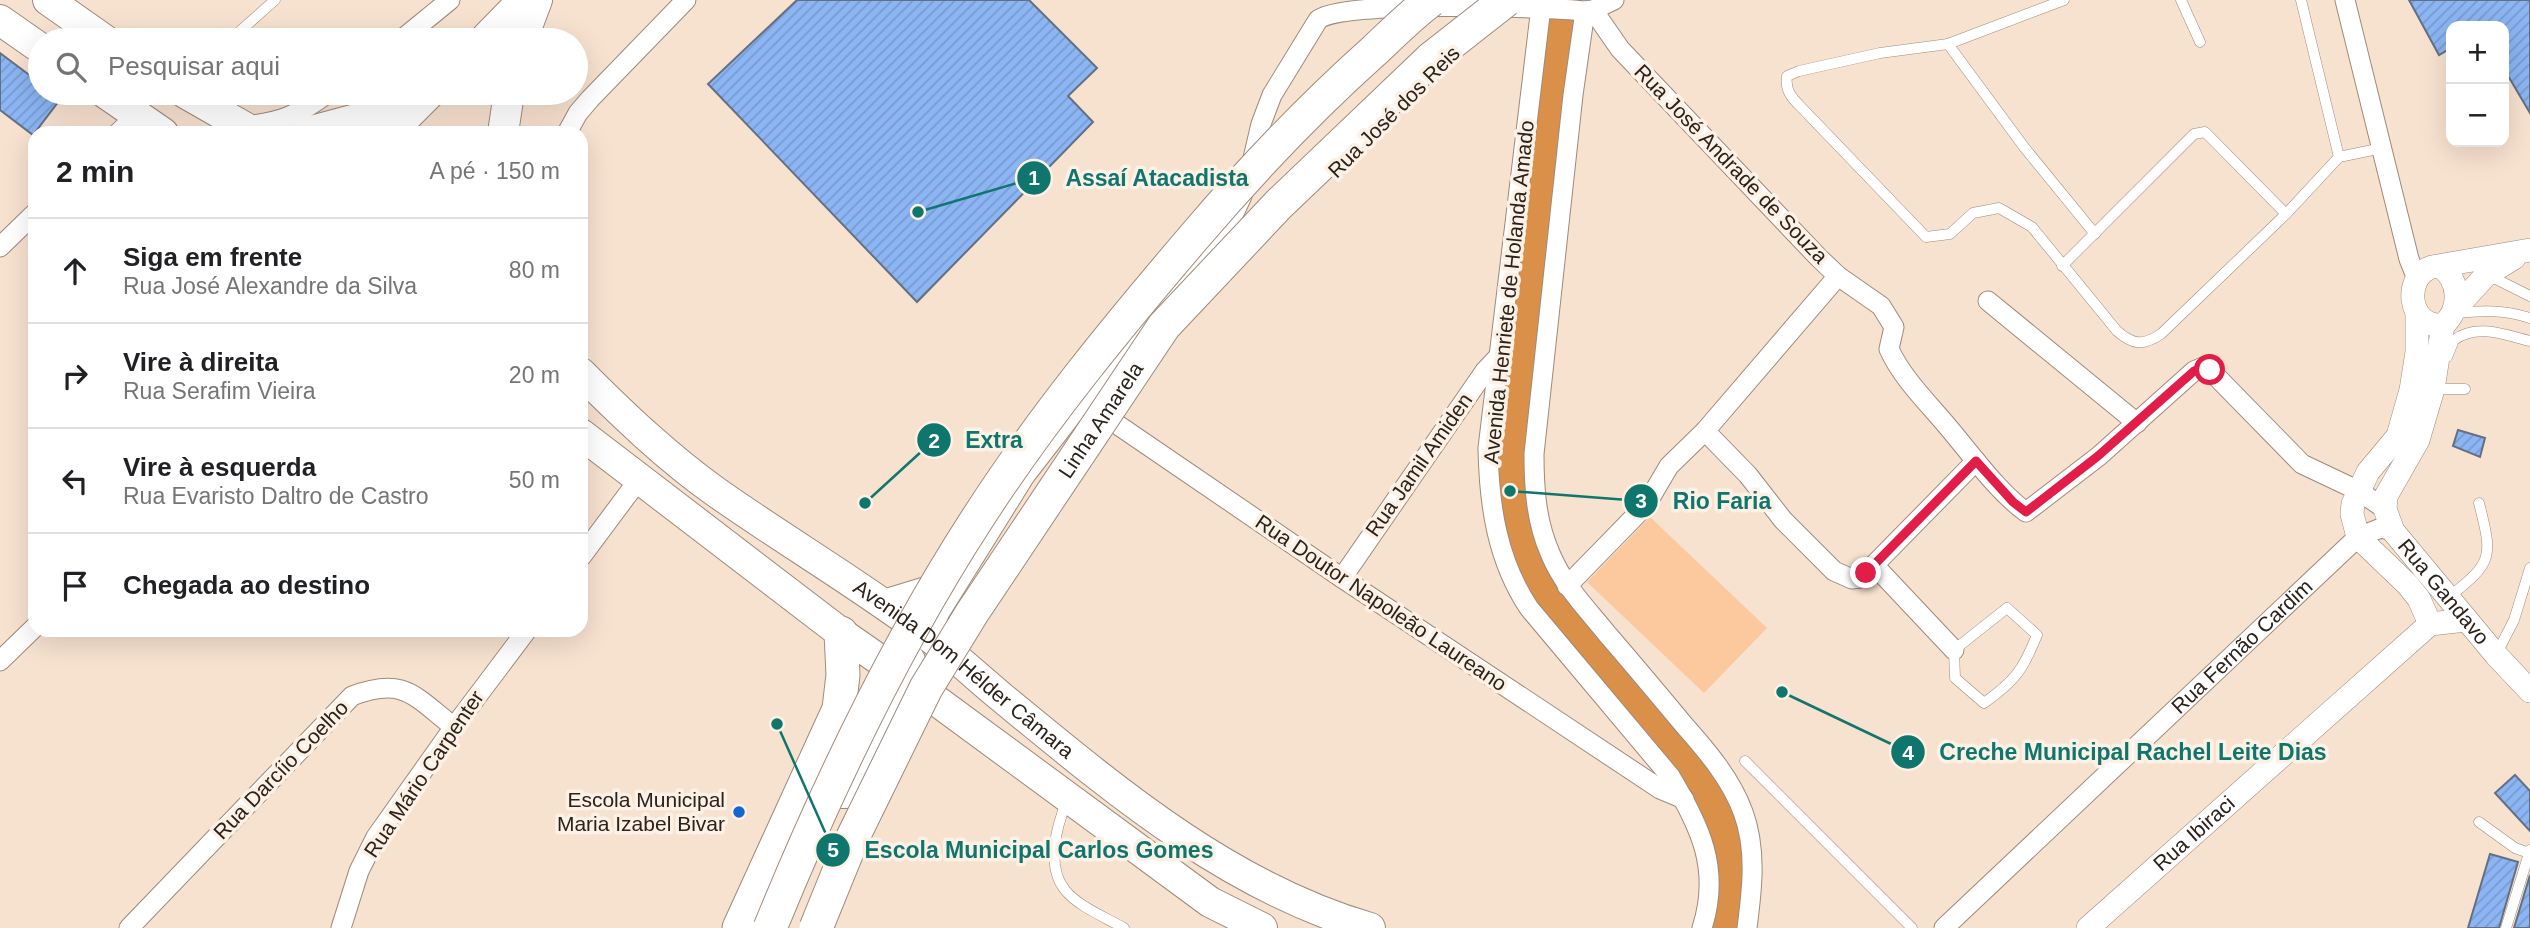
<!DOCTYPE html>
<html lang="pt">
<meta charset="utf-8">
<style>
body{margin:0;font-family:Arial,sans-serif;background:#f2f2f2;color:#202124}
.controls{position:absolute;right:21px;top:21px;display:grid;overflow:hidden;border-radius:14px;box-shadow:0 7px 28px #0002}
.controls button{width:63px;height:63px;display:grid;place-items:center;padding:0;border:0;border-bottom:2px solid #e0e0e0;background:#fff;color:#202124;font:35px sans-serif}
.stop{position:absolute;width:21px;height:21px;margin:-16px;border:5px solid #e11d48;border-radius:50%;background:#fff}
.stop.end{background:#e11d48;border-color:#fff;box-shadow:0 2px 7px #0008}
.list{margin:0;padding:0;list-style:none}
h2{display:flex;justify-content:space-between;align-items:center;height:91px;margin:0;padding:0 28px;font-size:30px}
h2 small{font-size:23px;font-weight:400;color:#757577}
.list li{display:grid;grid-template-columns:46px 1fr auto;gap:21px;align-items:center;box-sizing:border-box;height:105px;padding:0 28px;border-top:2px solid #e0e0e0}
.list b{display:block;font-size:26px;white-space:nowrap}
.list p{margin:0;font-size:23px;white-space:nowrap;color:#757577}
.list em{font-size:23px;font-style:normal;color:#757577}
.icon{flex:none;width:38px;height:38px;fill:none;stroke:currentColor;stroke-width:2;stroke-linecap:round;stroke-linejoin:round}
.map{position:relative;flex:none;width:2530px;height:928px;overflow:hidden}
.search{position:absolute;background:#fff;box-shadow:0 7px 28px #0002;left:28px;top:28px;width:560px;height:77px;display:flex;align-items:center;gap:18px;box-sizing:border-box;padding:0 24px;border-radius:38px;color:#757577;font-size:26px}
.panel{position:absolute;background:#fff;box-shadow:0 7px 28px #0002;left:28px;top:126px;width:560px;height:511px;border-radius:21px}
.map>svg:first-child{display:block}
</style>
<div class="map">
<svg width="2530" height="928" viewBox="0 0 2530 928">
<defs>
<pattern id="building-hatch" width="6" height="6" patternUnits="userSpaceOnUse" patternTransform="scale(1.75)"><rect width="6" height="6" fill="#8bb5f3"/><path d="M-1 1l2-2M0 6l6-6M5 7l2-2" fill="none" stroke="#789bd0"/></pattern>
</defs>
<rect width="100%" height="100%" fill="#f7e1cf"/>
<polygon fill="#fcc99e" points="1650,517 1767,628 1704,693 1587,582"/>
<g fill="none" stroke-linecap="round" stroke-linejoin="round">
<polyline stroke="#db9049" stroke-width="37" points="1563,0 1510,442 1510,491 1522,543 1545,590 1704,788 1723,827 1731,870 1729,917 1725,928"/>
</g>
<g fill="url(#building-hatch)" stroke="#637083" stroke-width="2">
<polygon points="797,0 1029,0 1097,68 1068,96 1093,122 917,302 708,84"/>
<polygon points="2409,0 2530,0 2530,113 2504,69 2504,26 2451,26 2451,48 2439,55"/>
<polygon points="0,53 40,83 40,93 65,93 33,135 0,110"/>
<polygon points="2458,430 2485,438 2480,457 2453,446"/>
<polygon points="2515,775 2530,791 2530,831 2495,793"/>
<polygon points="2490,854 2518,862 2499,928 2468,928"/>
<polygon points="2530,875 2530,928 2514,928"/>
</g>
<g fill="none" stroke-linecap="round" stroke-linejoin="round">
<g stroke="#9f8a7a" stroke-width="11">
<g id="service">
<polyline points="2181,0 2200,42"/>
<polyline points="2301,0 2339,157"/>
<polyline points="230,40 275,0"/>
<polyline points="1948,44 2024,147 2095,234"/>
<polyline points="2286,214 2339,157 2382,148"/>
<path d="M 2062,266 L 2194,134 L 2205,132 L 2286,214 L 2161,334 C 2143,346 2133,345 2117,331 L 2032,227 L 1999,208 L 1973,213 L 1950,234 L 1926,237 L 1800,106 C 1791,97 1785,90 1787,76 L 1799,71 L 1880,53 L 1948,44 L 2064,0"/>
<polyline points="2490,276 2530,296"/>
<path d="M 2457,313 C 2483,310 2505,310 2530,318"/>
<path d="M 2447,357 L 2454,340 C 2477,323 2505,335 2530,341"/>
<polyline points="2433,389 2465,389"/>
<path d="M 2449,597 C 2493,562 2493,558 2479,503"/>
<path d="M 2007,608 L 2037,635 C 2023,670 2015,681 1984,703 L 1955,678 L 1954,650 Z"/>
<polyline points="2496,655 2514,620 2530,568"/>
<polyline points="1745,761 1912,928"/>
<path d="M 1067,801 C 1056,827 1046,866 1065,890 C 1079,907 1105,917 1124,928"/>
<polyline points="2479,822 2515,848 2529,853"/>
<polyline points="2506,928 2530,850"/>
</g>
</g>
<g stroke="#9f8a7a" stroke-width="21">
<g id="minor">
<polyline points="2345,0 2409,259 2417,279"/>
<path d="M 1541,7 L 1488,448 C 1489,505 1497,560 1529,608 L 1670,776 C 1700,826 1721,869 1702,928"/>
<path d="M 1593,10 L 1620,49 L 1819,258 L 1838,276 L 1881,306 L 1894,327 L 1889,349 C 1902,378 1928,403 1948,427 C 1971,454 1998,492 2026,512 L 2099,456 L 2194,371 L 2203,367 L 2210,370 L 2302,464 L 2359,491 L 2385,509"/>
<path d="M 1585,11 L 1573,95 L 1534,454 C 1534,488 1536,521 1550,553 C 1563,585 1587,609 1608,635 C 1634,665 1659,695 1684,725 C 1707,751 1731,779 1743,812 C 1757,849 1752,890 1747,928"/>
<polyline points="401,40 450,0"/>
<path d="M 243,126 C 280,123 298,115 328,93"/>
<polyline points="118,133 137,115"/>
<polyline points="567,133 578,113 590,99 686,0"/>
<path d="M 1251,167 L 1261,124 L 1272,95 L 1318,20 C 1338,0 1547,7 1585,11 L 1593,10 L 1614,0"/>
<polyline points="0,247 35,213"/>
<polyline points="1988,301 2137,423"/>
<polyline points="1096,410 1342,578 1660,789 1684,799"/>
<polyline points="1705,431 1748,475 1783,520 1834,571 1852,579 1860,578 1866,573 1976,461"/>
<polyline points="581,557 640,478"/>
<polyline points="1874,565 1954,650"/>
<polyline points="1342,578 1485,371 1500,355"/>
<polyline points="1567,586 1646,505 1669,466 1705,431 1838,276"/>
<polyline points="878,601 937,583"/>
<polyline points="932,638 939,614 1025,476 1145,321 1229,224 1242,196"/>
<polyline points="0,661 35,627"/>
<path d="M 129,928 L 352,696 C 404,676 414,696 454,727"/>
<polyline points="341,928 359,871 376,837 454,727 527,630"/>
<path id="s1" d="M 1944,928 L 2358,537 L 2381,528 L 2393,531"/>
</g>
</g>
<g stroke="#9f8a7a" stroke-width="24">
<g id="tertiary">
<path d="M 2440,266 C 2460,280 2462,309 2443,325 C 2407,328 2403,276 2432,267 L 2530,250"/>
<polyline points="2456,308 2486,275 2514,258"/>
<polyline points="2417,315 2417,352 2411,390 2398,436 2368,472 2353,504 2352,514 2358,537 2408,585 2419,599 2430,624"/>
<path id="s2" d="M 2443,325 L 2433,389 L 2418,440 L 2386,496 L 2385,509 L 2393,531 L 2496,655 L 2530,691"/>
<path id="s3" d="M 2088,928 L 2430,624 L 2466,620"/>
</g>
</g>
<g stroke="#9f8a7a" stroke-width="32">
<g id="primary">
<polyline points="48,0 105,40"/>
<polyline points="0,20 40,48"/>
<polyline points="484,40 523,0"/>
<polyline points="522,40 537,0"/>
<polyline points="105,93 163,133"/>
<polyline points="185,93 255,133"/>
<polyline points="304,133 360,118 408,93"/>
<polyline points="390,133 430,93"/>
<polyline points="503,133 509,93"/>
<path id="s4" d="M 581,373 C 623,415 668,458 716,492 C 787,542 862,586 931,638 C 955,656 977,677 1000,696 C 1112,788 1228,887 1370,928"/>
<polyline points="581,434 841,633 907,679 1210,902 1262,928"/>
<polyline points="818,773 824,785 834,793 847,793 856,785 907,679 910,660"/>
</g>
</g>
<g stroke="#9f8a7a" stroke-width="35">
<polyline id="motorway" points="739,928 839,709 843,675 841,633"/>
</g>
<use href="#service" stroke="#fff" stroke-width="10"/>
<use href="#minor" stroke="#fff" stroke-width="19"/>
<use href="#tertiary" stroke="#fff" stroke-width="23"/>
<use href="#primary" stroke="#fff" stroke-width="30"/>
<use href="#motorway" stroke="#fff" stroke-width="33"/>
<g stroke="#9f8a7a" stroke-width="35" stroke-linecap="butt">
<g id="motorway-bridge">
<path d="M 770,928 C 828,786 895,645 979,516 C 1043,417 1118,326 1194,237 C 1251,170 1310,108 1375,50 C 1393,33 1411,15 1431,0"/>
<path id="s5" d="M 816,928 L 853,837 L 926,688 L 972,613 L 1164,326 L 1279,204 L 1432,58 L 1506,0"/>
</g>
</g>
<use href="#motorway-bridge" stroke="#fff" stroke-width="33"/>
</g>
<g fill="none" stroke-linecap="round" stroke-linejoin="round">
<polyline stroke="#e11d48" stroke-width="9" points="1866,573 1976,461 2013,502 2026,512 2098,456 2194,371 2203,367 2210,370"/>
</g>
<circle fill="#1466d0" stroke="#fdf0e5" stroke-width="2.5" cx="739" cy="812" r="7"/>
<g text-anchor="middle" stroke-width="7" stroke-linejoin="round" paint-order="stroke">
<g font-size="21" fill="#2a221b" stroke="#fdf0e5">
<text transform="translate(1394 112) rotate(-45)" y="7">Rua José dos Reis</text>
<text transform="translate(1731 164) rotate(46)" y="7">Rua José Andrade de Souza</text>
<text transform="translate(1509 292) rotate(-84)" y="7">Avenida Henriete de Holanda Amado</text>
<text dy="7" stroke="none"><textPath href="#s5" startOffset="584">Linha Amarela</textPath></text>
<text transform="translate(1419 465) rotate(-55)" y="7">Rua Jamil Amiden</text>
<text dy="7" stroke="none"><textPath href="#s2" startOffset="298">Rua Gandavo</textPath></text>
<text transform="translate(1381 603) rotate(34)" y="7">Rua Doutor Napoleão Laureano</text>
<text dy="7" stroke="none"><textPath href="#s1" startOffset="410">Rua Fernão Cardim</textPath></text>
<text dy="7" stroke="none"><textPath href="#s4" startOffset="485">Avenida Dom Hélder Câmara</textPath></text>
<text transform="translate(281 770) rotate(-46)" y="7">Rua Darcíio Coelho</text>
<text transform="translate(424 774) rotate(-56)" y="7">Rua Mário Carpenter</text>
<text dy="7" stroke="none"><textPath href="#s3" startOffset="142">Rua Ibiraci</textPath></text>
</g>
<g font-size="21" fill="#2a221b" stroke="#fdf0e5" text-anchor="end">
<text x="725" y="807">Escola Municipal<tspan x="725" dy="24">Maria Izabel Bivar</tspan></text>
</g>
</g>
<path fill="none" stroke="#0f766e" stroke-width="2.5" d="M918 212L1034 178M865 503L934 440M1510 491L1641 501M1782 692L1908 752M777 724L833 850"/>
<g fill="#0f766e" stroke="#fdf0e5" stroke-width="2.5">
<circle cx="918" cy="212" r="7"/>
<circle cx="865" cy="503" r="7"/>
<circle cx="1510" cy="491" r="7"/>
<circle cx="1782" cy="692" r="7"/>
<circle cx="777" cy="724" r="7"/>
<circle cx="1034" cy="178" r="18"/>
<circle cx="934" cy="440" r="18"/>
<circle cx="1641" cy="501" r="18"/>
<circle cx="1908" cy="752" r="18"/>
<circle cx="833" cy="850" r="18"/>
</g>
<g font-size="21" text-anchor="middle" font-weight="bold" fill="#fff">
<text x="1034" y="185">1</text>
<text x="934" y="448">2</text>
<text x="1641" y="508">3</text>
<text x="1908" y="760">4</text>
<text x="833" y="857">5</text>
</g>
<g font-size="23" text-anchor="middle" font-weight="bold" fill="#0f766e" stroke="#fdf0e5" stroke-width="7" stroke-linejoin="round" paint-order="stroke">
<text x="1157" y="186">Assaí Atacadista</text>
<text x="994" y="448">Extra</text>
<text x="1722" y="509">Rio Faria</text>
<text x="2133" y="760">Creche Municipal Rachel Leite Dias</text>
<text x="1039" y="858">Escola Municipal Carlos Gomes</text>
</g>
</svg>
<div class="controls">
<button>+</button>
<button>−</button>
</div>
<div class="stop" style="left:2210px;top:370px"></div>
<div class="stop end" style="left:1866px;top:573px"></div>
<div class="search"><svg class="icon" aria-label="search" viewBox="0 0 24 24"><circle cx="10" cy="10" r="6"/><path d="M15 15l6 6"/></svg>Pesquisar aqui</div>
<section class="panel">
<h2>2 min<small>A pé · 150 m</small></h2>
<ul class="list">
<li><svg class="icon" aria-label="ahead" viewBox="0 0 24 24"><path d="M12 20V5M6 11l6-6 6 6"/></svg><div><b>Siga em frente</b><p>Rua José Alexandre da Silva</p></div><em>80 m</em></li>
<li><svg class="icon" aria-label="right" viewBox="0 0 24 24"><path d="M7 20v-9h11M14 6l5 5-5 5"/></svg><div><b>Vire à direita</b><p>Rua Serafim Vieira</p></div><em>20 m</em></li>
<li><svg class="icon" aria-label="left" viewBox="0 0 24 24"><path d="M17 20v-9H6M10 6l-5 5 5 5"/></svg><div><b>Vire à esquerda</b><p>Rua Evaristo Daltro de Castro</p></div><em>50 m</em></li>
<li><svg class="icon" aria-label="arrive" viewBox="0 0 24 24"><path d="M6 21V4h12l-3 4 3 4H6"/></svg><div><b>Chegada ao destino</b></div></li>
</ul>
</section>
</div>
